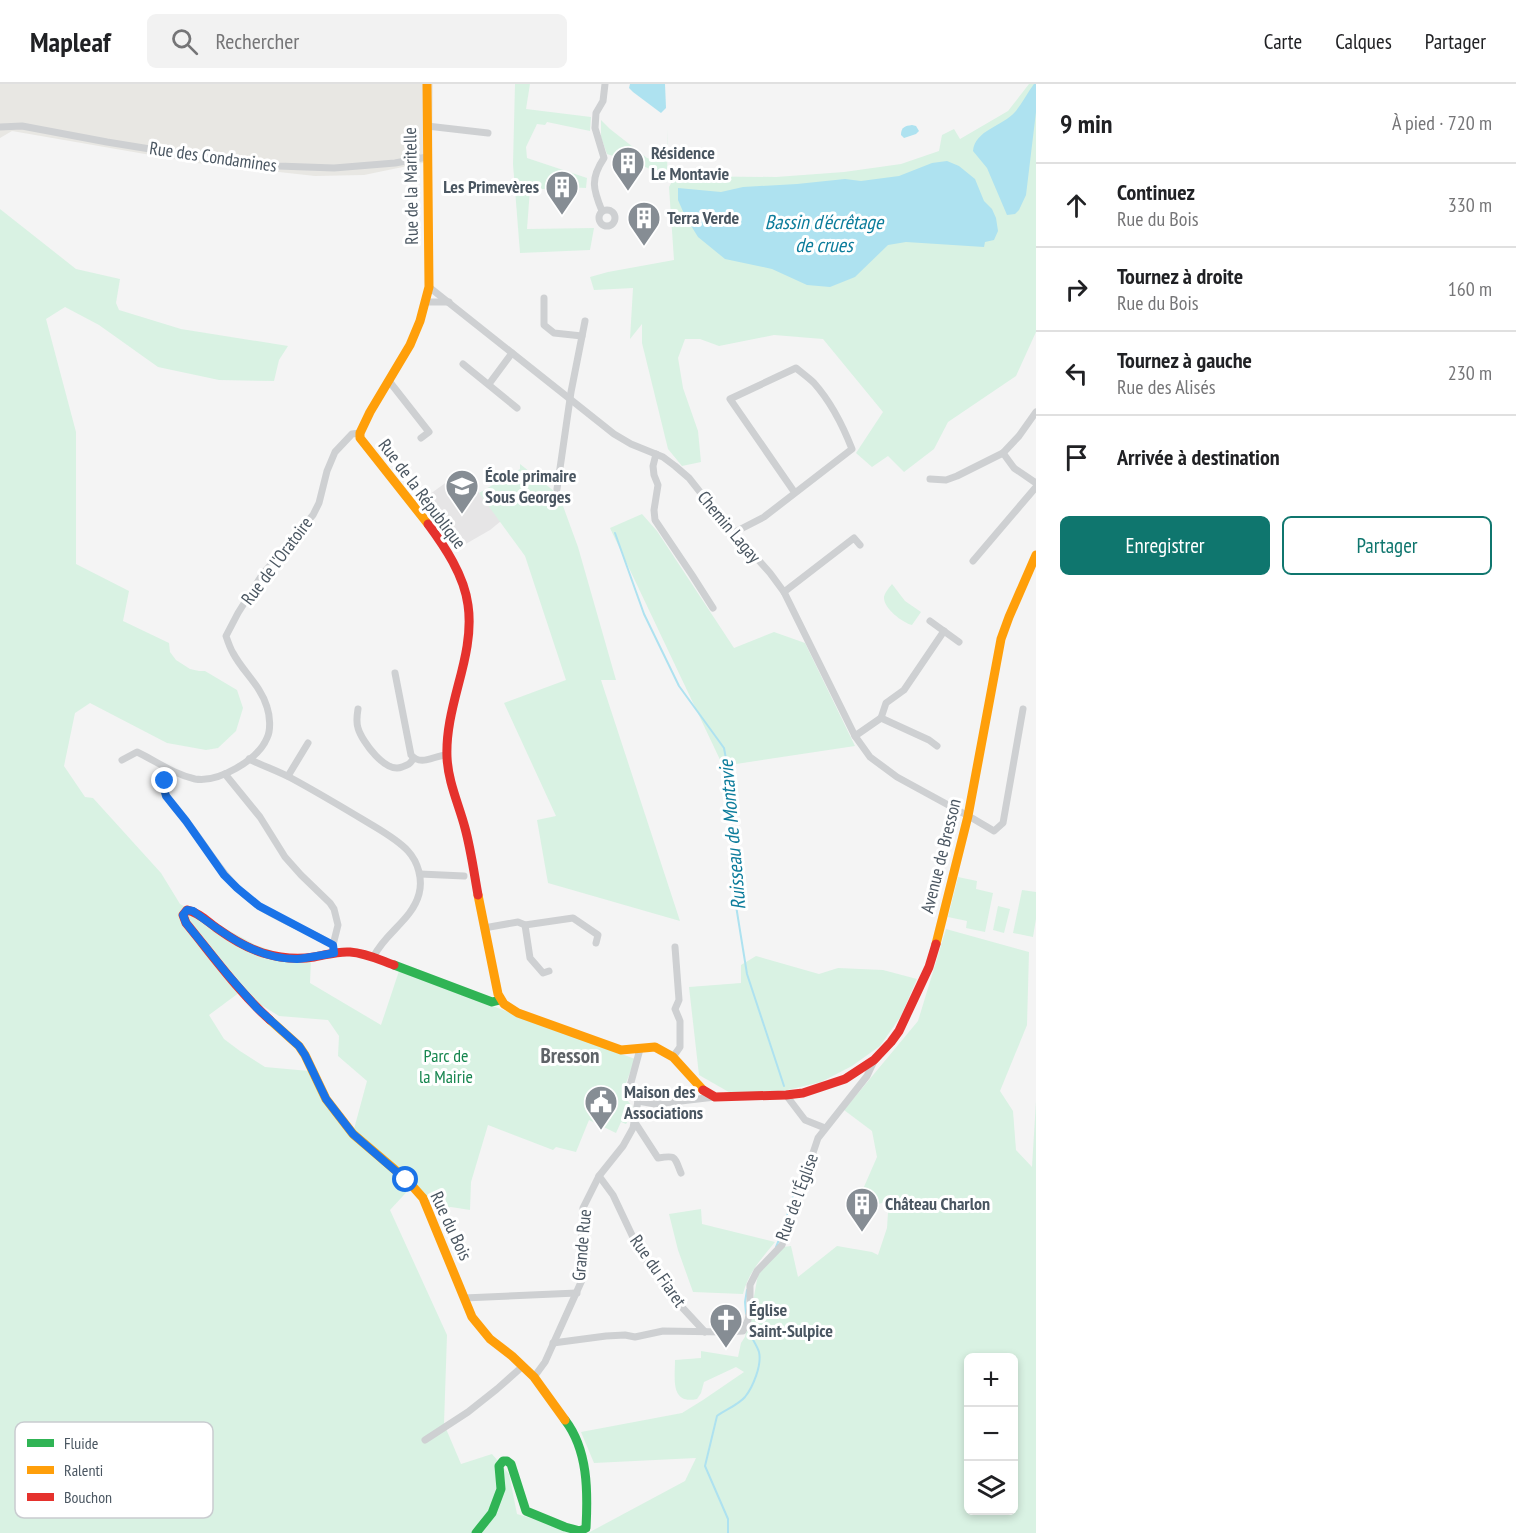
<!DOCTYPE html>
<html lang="fr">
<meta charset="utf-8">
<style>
body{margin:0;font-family:"PT Sans Narrow",sans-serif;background:#f2f2f2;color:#202124}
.controls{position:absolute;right:18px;bottom:18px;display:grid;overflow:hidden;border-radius:9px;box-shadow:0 3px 9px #0003}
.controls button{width:54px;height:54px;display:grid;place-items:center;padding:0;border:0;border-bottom:2px solid #e0e0e0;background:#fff;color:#202124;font:30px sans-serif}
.stop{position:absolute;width:18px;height:18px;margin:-14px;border:4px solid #1a73e8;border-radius:50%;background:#fff}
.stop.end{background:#1a73e8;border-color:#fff;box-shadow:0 2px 6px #0008}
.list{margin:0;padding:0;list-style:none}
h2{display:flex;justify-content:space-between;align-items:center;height:78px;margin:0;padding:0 24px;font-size:26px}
h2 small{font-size:20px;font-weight:400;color:#757577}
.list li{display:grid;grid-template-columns:39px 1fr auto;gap:18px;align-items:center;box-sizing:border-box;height:84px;padding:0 24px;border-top:2px solid #e0e0e0}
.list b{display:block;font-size:22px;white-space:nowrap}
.list p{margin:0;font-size:20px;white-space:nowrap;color:#757577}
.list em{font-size:20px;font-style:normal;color:#757577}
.actions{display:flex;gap:12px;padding:18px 24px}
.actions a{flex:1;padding:14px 0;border:2px solid #0f766e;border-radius:9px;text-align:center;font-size:21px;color:#0f766e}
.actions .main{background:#0f766e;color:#fff}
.icon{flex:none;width:33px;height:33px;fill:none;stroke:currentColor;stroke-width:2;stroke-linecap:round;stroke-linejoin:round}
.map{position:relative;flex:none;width:1036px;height:1449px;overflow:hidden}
header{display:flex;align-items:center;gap:36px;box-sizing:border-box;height:84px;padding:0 30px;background:#fff;border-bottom:2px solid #e0e0e0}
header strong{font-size:28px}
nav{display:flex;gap:33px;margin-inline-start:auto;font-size:21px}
.search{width:420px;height:54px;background:#f2f2f2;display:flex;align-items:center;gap:15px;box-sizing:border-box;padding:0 21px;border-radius:9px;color:#757577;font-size:22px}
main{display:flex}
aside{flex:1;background:#fff}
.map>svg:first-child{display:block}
</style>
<header>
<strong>Mapleaf</strong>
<div class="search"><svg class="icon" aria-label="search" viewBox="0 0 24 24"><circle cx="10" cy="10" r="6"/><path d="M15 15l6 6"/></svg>Rechercher</div>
<nav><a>Carte</a><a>Calques</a><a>Partager</a></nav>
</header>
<main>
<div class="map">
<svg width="1036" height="1449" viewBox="0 0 1036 1449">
<rect width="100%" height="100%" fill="#f4f4f4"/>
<polygon fill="#e8e7e3" points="0,0 433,0 432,77 364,91 315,92 197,79 12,47 0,54"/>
<polygon fill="#e6e5e6" points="462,387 501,437 490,446 457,465 442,442 438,444 422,423 428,417 426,413"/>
<g fill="#d9f2e3" fill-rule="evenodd">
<polygon points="515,0 530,0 526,25 591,33 590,47 547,38 545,41 537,40 526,63 527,74 587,94 586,104 547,102 545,105 530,105 527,145 594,144 590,166 520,169 513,80"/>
<polygon points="1029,0 1036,0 1036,248 1016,292 948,338 934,365 904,388 888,372 872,383 856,369 883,328 823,255 774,251 719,262 700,255 685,255 678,274 683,304 698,347 701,378 682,382 668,365 642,259 642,240 630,255 633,204 594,206 590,193 608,188 674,176 669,103 675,92 776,93 844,88 901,80 939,67 942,51 954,45 960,55 1008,27"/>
<polygon points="601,36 610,45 647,74 660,77 667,66 668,45 667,90 652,86 614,69 613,72 607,70 601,53"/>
<path d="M 0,125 L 76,185 L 120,195 L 116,219 L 119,226 L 181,245 L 288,262 L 279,276 L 274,297 L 219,296 L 158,283 L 99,241 L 65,223 L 46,235 L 76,348 L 76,480 L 129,507 L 123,537 L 169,559 L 170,568 L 176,576 L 190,585 L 199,587 L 205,587 L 237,606 L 243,624 L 236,647 L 218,664 L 206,666 L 167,659 L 90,619 L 75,629 L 64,682 L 85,713 L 93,714 L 161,789 L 180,820 L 256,861 L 282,870 L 311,875 L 310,899 L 381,941 L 399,887 L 635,975 L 622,1010 L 633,1023 L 631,1032 L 626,1040 L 621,1038 L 616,1049 L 589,1036 L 576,1068 L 556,1063 L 553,1066 L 488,1041 L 471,1098 L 470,1126 L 451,1123 L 437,1126 L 414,1100 L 390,1126 L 447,1251 L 444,1340 L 461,1380 L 492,1370 L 509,1390 L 517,1430 L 582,1449 L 0,1449 ZM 240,908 L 279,932 L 328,936 L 339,952 L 338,972 L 367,997 L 354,1045 L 309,987 L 265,983 L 240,967 L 224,955 L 209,931 Z"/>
<polygon points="520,380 559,411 578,463 616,596 601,596 680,837 548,799 537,736 556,732 504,619 566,596 525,472 479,409 520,385"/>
<polygon points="642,430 657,447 734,564 774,548 805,559 855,662 723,682 610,444"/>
<path d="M 892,500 L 905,517 L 921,528 L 912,541 C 903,539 883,524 884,513 C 885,508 889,504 892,500 Z"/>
<polygon points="958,793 977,797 976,805 993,809 985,848 966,844 967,837 948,833"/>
<polygon points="1022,806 1036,808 1036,835 1033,853 1013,849"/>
<polygon points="998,822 1010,825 1004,849 993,846"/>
<path d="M 946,845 L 1029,868 L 1027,941 L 1000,1007 L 1013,1027 L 1016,1066 L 1032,1083 L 1036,1017 L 1036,1449 L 588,1449 L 685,1397 L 696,1374 L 594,1379 L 581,1348 L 682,1329 L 703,1316 L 744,1288 L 736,1283 L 704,1298 L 701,1309 L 697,1315 C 670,1321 675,1294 675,1276 L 701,1274 L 701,1267 L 738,1273 L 741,1259 L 745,1253 L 752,1223 L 759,1185 L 783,1163 L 791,1162 L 798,1193 L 837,1162 L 872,1168 L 878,1171 L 887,1144 L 889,1113 L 882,1119 L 874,1121 L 860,1112 L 877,1073 L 872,1047 L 844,1026 L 918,937 ZM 968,1274 L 1014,1274 L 1014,1426 L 968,1426 Z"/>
<polygon points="756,872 819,890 838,884 883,886 917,895 901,932 880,962 852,982 821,998 775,1009 734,1011 699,991 689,903 741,899 741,881"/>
<path d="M 701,1125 L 702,1140 L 775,1158 C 762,1174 748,1189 743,1210 L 693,1208 L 678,1166 L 669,1130 Z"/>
</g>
<g fill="#aee2f0">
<polygon points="630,0 665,0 666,24 661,29 633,8 629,4"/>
<path d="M 1034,0 L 1036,0 L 1036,28 L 1026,111 L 1019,126 L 1015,130 L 1007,131 L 987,84 L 973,67 C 975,46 1003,42 1015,28 C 1022,20 1027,9 1034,0 Z"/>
<path d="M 912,41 L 916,42 L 919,47 L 916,50 L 904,54 L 901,51 C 901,43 905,42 912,41 Z"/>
<polygon points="947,77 959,82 975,95 984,117 992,125 996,134 998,147 994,156 985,158 984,163 906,158 888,161 855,193 830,203 807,201 772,185 725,175 698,153 685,132 678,116 678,104 721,108 743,103 797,100 845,95 861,97 899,92 932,79"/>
</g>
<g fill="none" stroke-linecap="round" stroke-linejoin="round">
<g stroke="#aee2f0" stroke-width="2">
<polyline points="615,449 644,530 679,602 724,664 732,707 733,803 747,890 784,1002"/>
<polyline points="776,1163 781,1151 803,1082"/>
<polyline points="746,1230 745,1218 747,1206"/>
<path d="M 728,1449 L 728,1435 L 705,1382 L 717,1332 C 725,1326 738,1321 745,1313 C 753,1303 762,1281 759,1268 C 756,1259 749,1252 748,1242"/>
</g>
<g stroke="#ced0d2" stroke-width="7">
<polyline points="427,42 488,49"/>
<polyline points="0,43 22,42 107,58 199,73 278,82 334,84 395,79 427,73"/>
<circle cx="607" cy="134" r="8"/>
<path d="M 602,127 C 593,105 590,95 604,74 L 595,44 L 596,29 L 603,17 L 605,0"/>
<polyline points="429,203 614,350 631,360 663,373 675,382 689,394 719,432 770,489 784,508 855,652 870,673 897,693 972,734 994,747 1003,739 1023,625"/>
<polyline points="544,214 544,241 554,249 582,252"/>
<polyline points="426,218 449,218"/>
<polyline points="463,280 517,324"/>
<polyline points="389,297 429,348 421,354"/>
<polyline points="489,300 512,269"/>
<polyline points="1003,369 1019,352 1036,328"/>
<polyline points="656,370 653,382 654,391 658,401 654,426 655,436 692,491 713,524"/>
<polyline points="930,395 946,396 957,392 1003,369 1014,384 1036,399"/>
<polyline points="557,405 571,308 585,237"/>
<path d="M 733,449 L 764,433 L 852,365 C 843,342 831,318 814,299 C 809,294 802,289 796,284 L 730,315 L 795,409"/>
<polyline points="973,477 1036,403"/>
<polyline points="784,508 854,454 860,461"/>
<polyline points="930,537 959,558"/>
<path d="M 395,589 L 411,671 C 422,683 434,671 447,671"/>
<path d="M 358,625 C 357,631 356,638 358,644 C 362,658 386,690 402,683 C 408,681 410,680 413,675"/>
<polyline points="881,634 929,656 937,662"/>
<polyline points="855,652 881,634 886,619 904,606 944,547"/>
<path d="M 249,675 C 263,682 278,687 291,694 C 317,708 342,723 367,738 C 380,746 397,755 408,767 C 418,778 423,795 419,810 C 412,836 385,849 374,872"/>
<path d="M 122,676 L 137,668 C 156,677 173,690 195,695 C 218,699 258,676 267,654 C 271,646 270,632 267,623 C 261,602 243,588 233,569 C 230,564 228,558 226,552 L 238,529 L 262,491 L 313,431 L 319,419 L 327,387 L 335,368 L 352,350 L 360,349"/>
<path d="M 174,689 C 167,693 162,699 165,708 C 168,719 180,729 187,738 C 210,767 226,800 259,822 C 282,837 309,846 333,861 L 334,869"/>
<polyline points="225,690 260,733 285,773 301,791 330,819 334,825 338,841 333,861"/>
<polyline points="288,692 308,659"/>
<polyline points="420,790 464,792"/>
<polyline points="525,841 530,874 543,889 549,887"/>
<polyline points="484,844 518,838 525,841 573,834 598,851 596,859"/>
<polyline points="673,973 680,963 680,937 675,925 679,916 675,863"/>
<polyline points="786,1011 805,1036 825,1044"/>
<polyline points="638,1017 655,1020 715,1013"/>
<path d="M 634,1037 L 658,1074 C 676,1071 674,1072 681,1089"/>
<polyline points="599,1092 613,1111 639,1166 679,1220 705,1248"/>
<polyline points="464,1214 577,1209"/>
<polyline points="553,1259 606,1252 625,1251 635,1253 663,1247 725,1248 743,1247 748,1236 750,1224 750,1201 757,1187 782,1161 818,1054 867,992 874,977"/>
<polyline points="534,1293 545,1278 582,1196 584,1178 581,1146 583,1124 599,1092 623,1062 633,1044 638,1017 630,1002 640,965"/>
<polyline points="425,1356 468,1328 497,1305 523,1282"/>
</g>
<g stroke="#30b455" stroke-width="9">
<polyline points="394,881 492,918 500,916"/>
<path d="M 476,1449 L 492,1429 L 501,1405 L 499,1382 L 503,1377 L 507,1377 L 511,1380 L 526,1427 L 565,1443 L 580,1447 L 586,1444 C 588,1407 588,1366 565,1336"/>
</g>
<g stroke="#ff9f0a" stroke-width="9">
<polyline points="427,0 429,203 420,237 410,261 370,328 360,349 360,354 428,440"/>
<polyline points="478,811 498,910 504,920 518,929 621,966 655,963 673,973 703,1006"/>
<polyline points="936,860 968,732 1001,555 1009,533 1036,471"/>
<polyline points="270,936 299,962 305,971 326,1015 353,1050 407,1096 423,1114 472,1233 490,1255 512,1272 534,1293 565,1336"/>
</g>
<g stroke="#e5322d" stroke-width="9">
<path d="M 428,440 C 445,463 464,491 468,521 C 472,548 465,576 458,602 C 452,625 446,649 447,673 C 448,698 459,721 465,744 C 471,766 474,789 478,811"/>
<path d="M 270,936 C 238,907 213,872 186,839 L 183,831 L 187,826 C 199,828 209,839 218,845 C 232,855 247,864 263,869 C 280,874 296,876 314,873 C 326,871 338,867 350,868 C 366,869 380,876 394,881"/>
<polyline points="703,1006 715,1013 786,1011 803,1009 845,995 874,976 891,958 899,947 929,883 936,860"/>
</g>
</g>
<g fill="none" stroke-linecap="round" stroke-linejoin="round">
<path stroke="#1a73e8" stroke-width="8" d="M 165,697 L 164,705 L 166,712 L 186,737 L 224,791 L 237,804 L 259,822 L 333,861 L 334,869 C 321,871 309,874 297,875 C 256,875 224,850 193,827 L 187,826 L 183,831 L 186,839 L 228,891 L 257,924 L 299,962 L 305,971 L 326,1015 L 353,1050 L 406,1096"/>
</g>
<defs>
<g id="building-pin" transform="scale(1.725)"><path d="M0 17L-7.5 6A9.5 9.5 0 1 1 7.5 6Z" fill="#868d94" stroke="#fff"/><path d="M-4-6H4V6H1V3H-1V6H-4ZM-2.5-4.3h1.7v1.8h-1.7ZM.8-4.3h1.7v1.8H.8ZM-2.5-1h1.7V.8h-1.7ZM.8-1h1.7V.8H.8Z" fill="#fff"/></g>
<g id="school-pin" transform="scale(1.725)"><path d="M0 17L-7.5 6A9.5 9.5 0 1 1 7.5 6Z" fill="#868d94" stroke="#fff"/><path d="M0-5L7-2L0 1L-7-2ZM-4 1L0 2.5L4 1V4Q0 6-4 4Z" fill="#fff"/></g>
<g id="civic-pin" transform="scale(1.725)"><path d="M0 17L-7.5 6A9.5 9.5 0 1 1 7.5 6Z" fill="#868d94" stroke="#fff"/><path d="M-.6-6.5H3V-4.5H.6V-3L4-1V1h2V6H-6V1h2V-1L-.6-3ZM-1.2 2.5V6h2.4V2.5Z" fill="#fff"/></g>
<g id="church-pin" transform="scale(1.725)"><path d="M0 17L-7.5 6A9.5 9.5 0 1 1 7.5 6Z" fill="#868d94" stroke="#fff"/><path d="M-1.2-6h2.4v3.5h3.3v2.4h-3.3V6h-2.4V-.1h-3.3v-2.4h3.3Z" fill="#fff"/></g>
</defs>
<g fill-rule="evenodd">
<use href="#building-pin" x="628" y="79"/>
<use href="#building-pin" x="562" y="103"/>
<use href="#building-pin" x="644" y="134"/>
<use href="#school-pin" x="462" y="402"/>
<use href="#civic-pin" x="601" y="1018"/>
<use href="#building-pin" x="862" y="1120"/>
<use href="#church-pin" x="726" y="1236"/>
</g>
<g text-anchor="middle" stroke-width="6" stroke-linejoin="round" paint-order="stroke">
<g font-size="18" font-weight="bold" fill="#4a5661" stroke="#fff" text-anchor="start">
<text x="651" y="75">Résidence<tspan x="651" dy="21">Le Montavie</tspan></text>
<text x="539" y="109" text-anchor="end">Les Primevères</text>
<text x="667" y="140">Terra Verde</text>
<text x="485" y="398">École primaire<tspan x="485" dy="21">Sous Georges</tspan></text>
<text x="624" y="1014">Maison des<tspan x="624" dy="21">Associations</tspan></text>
<text x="885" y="1126">Château Charlon</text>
<text x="749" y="1232">Église<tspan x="749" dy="21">Saint-Sulpice</tspan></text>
</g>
<g font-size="18" fill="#4a5661" stroke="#fff">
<text transform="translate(213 73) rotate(8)" y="6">Rue des Condamines</text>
<text transform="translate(411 102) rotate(-91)" y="6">Rue de la Maritelle</text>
<text transform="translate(422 410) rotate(53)" y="6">Rue de la République</text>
<text transform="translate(729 443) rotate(50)" y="6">Chemin Lagay</text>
<text transform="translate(277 477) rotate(-53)" y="6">Rue de l'Oratoire</text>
<text transform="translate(941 772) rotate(-76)" y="6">Avenue de Bresson</text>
<text transform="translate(797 1113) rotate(-70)" y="6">Rue de l'Église</text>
<text transform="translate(451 1142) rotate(65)" y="6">Rue du Bois</text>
<text transform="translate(582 1161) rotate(-85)" y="6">Grande Rue</text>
<text transform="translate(658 1187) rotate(55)" y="6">Rue du Fiaret</text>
</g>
<g font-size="18" fill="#17864f" stroke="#fff">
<text x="446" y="978">Parc de<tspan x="446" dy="21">la Mairie</tspan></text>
</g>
<g font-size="20" font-style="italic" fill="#0c7c9b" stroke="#fff">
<text x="824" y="145">Bassin d'écrêtage<tspan x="824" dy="23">de crues</tspan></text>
<text transform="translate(732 751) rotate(-95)" y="7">Ruisseau de Montavie</text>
</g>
<g font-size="21" font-weight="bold" fill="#5f6368" stroke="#fff">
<text x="570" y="979">Bresson</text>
</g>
</g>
<rect x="15" y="1338" width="198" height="96" rx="9" fill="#fff" stroke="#c9ccd0" stroke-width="1.5"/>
<rect x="27" y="1355" width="27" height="8" fill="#30b455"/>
<rect x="27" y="1382" width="27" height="8" fill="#ff9f0a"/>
<rect x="27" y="1409" width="27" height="8" fill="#e5322d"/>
<g font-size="16" fill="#4a5661">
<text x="64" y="1365">Fluide</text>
<text x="64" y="1392">Ralenti</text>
<text x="64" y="1419">Bouchon</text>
</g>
</svg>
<div class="controls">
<button>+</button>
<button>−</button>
<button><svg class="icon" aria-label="layers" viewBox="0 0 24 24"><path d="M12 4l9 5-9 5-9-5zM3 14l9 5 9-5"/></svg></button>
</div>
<div class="stop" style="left:406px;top:1096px"></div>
<div class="stop end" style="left:165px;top:697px"></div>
</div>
<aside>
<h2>9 min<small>À pied · 720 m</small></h2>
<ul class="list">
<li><svg class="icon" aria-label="ahead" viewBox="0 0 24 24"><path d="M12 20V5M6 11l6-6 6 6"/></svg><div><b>Continuez</b><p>Rue du Bois</p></div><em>330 m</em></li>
<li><svg class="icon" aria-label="right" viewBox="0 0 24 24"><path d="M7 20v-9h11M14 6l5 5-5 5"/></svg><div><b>Tournez à droite</b><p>Rue du Bois</p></div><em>160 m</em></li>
<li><svg class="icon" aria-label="left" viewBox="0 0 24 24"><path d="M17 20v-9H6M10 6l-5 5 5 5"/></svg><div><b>Tournez à gauche</b><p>Rue des Alisés</p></div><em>230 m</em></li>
<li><svg class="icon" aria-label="arrive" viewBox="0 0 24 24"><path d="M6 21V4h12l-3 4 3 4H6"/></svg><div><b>Arrivée à destination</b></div></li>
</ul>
<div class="actions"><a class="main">Enregistrer</a><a>Partager</a></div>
</aside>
</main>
